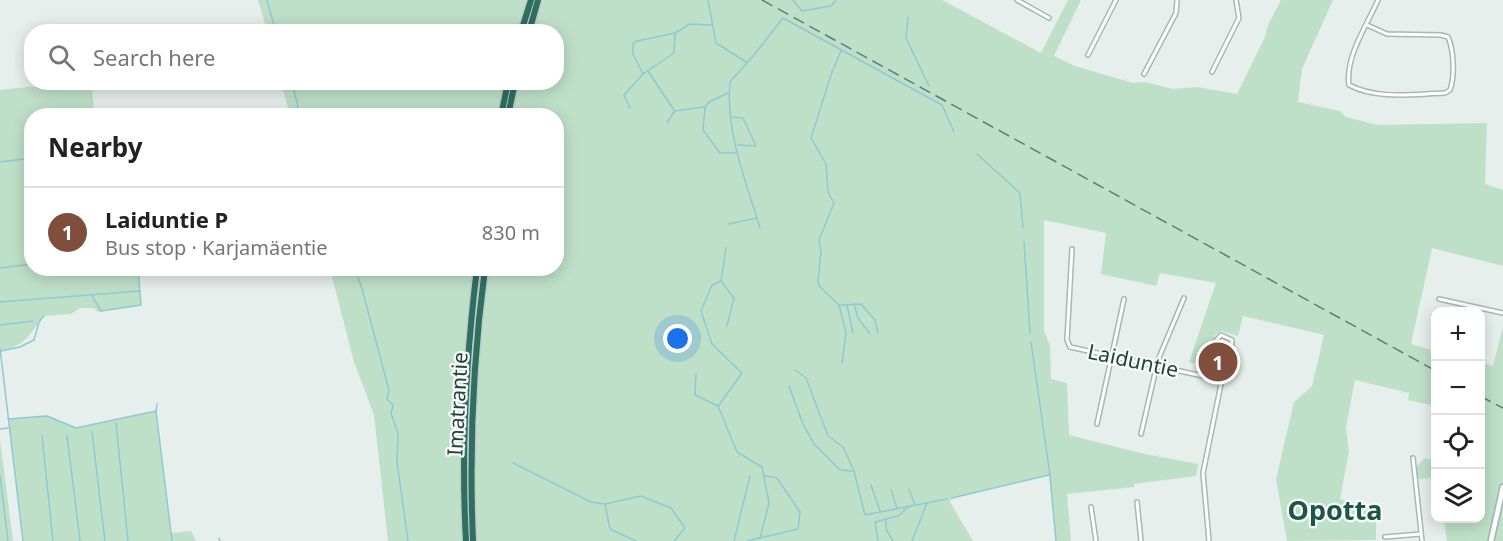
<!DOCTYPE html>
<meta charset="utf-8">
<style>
body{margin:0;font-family:"Noto Sans",sans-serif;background:#f6f6f6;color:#222}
.controls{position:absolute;right:18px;bottom:18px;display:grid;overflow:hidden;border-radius:12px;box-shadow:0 3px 15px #0003}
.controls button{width:54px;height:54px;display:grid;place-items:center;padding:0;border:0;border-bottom:2px solid #e0e0e0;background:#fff;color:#222;font:30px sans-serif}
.you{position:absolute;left:678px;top:339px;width:21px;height:21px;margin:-15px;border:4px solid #fff;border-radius:50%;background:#1a73e8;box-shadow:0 0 0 9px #1a73e833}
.badge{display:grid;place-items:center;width:39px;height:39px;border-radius:50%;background:#804e3d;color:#fff;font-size:20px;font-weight:700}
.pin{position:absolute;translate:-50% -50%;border:3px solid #fff;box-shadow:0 2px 6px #0006}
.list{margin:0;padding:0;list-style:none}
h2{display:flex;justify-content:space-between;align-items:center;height:78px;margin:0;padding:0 24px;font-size:26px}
h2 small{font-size:20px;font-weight:400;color:#767676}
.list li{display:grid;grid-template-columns:39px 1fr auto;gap:18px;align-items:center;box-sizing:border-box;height:90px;padding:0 24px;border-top:2px solid #e0e0e0}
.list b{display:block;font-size:22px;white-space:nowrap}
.list p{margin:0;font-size:20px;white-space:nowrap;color:#767676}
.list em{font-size:20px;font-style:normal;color:#767676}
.icon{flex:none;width:33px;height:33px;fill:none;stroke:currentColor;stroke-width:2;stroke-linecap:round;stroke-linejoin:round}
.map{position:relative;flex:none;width:1503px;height:541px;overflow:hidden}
.search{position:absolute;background:#fff;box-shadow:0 3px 15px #0003;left:24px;top:24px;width:540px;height:66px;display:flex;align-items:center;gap:15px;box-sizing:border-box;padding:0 21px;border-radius:24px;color:#767676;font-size:22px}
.panel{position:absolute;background:#fff;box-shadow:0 3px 15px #0003;left:24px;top:108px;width:540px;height:168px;border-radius:24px}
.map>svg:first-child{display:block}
</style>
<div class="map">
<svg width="1503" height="541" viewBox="0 0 1503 541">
<rect width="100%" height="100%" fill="#e6efeb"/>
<g fill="#bfe0c8">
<polygon points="258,0 942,0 1041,53 1068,0 1081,0 1054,56 1075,66 1133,83 1145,82 1173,89 1197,87 1237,94 1265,37 1268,25 1281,0 1333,0 1302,69 1298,102 1340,111 1346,117 1378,125 1487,123 1485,184 1503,190 1503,266 1432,248 1411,344 1435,351 1435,406 1408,400 1409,393 1355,380 1346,427 1349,451 1340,499 1376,509 1376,540 1287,541 1276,479 1294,402 1312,386 1324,335 1243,316 1238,336 1221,331 1215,335 1208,352 1214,362 1213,367 1189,362 1216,283 1160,273 1156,286 1101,274 1106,233 1044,220 1044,331 1050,345 1051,379 1067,383 1069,435 1145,454 1198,464 1196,476 1134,484 1134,487 1067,494 1071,541 1056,541 1049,475 952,498 950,502 973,541 388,541 374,415 354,362 330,269 556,268 556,116 290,115 281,83 556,82 556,32 267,31"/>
<path d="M 92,84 L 94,115 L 32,116 L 32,268 L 138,269 L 141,305 L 98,312 L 94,308 L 80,308 L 71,314 L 44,316 C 27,337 27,344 0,352 L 0,90 L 27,87 Z"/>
<polygon points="1503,326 1503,541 1447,541 1444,519 1480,518 1481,363 1493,366"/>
<polygon points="156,411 171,533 191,531 196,541 23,541 8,419 47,416 76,428"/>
<polygon points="0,440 13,541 0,541"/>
<polygon points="1425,458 1435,461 1435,478 1418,479 1416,467"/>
</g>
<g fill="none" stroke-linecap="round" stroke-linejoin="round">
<g stroke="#8ec9d4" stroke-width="1.5">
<polyline points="267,0 276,32"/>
<polyline points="708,0 716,43 746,62"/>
<polyline points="793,0 802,11 831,6 836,0"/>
<polyline points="908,17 906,38 929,86"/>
<polyline points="841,51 832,72 811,138 826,164 828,192 834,203 819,240 821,252 818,281 819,286 839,305 846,333 842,363"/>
<polyline points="648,71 674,110"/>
<polyline points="643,74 633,54 633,43 637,41 675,33 690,24 712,25"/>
<polyline points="292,82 300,116"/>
<polyline points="705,107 703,130 720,153 737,153"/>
<polyline points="630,108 624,95 643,74 674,53 675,33"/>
<polyline points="674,111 705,107 709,102 728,93"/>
<polyline points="730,117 743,118 756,146 738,145"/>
<polyline points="667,123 674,112"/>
<polyline points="977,154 1020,193 1023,228"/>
<polyline points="0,162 32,158"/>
<polyline points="729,224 756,218"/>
<path d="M 760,228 C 746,182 725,130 730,82 L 754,55 L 783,18 L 942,105 L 954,132"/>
<polyline points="1024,242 1030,333"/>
<polyline points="726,248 721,281 734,298 727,326"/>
<polyline points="0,268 32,264"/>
<polyline points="354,268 361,285 389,390 387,399 393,405 391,413 398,433 397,462 408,541"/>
<polyline points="92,296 101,311 141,305 138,268"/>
<polyline points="0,302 140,291"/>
<polyline points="854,304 858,318 870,334"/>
<polyline points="840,305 861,304 875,320 878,333"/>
<polyline points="847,305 853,333"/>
<polyline points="0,325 33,321"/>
<polyline points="1031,342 1050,475 1056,541"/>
<polyline points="0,348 23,541"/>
<polyline points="1,351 20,347 34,340 39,322 44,316"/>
<polyline points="795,370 806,378 828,436 843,447 854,471 865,515 947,499"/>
<polyline points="696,374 695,395 718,406 737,452 762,467 769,503 760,538"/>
<polyline points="789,386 803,424 814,444 840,470 852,471"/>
<polyline points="157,404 156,411 172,541"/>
<polyline points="719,405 742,373 712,344 701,311 712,285 721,281"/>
<polyline points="8,419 47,416 76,428 156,411"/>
<polyline points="116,423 128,541"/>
<polyline points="0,429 8,428"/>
<polyline points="92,432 105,541"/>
<polyline points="67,435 80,541"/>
<polyline points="42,436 53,541"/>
<polyline points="513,463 591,502 604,504"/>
<polyline points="0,475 8,541"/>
<polyline points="871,485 880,511"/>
<polyline points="909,489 915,505"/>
<polyline points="891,490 897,508"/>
<polyline points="952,498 1049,475"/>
<polyline points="886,521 886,529 893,541"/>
<polyline points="219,538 220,541"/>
<polyline points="636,541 610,529 605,504 641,496 671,508 685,528 674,541"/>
<polyline points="734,541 750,476"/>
<polyline points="747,541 798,529 800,512 777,478 765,476"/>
<polyline points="878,541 875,522 898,516 908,507"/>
<polyline points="912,541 927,503"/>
</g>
<g stroke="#a8b8b2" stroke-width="6">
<g id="minor">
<polyline points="1017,0 1049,18"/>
<path d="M 1367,25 L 1387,34 L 1441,35 L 1448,37 C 1454,51 1455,76 1450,90 L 1445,93 C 1413,94 1378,100 1349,85 C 1345,57 1367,25 1378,0"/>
<polyline points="1088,55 1116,0"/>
<polyline points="1212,72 1239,18 1236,0"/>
<polyline points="1144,74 1176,13 1177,0"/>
<polyline points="1072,249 1067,340 1070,347 1221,380"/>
<polyline points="1439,299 1503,313"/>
<polyline points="1097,424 1124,299"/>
<polyline points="1141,434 1158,360 1184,298"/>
<polyline points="1413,458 1422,541"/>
<polyline points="1137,502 1141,541"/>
<polyline points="1091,507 1096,541"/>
<polyline points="1385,537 1421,534"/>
<polyline points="1209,541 1203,473 1223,374 1231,354 1232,340 1221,335 1213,344 1213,350 1224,367"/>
</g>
</g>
<g stroke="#a4bbb3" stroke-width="8">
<polyline id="secondary" points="1491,541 1503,487"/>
</g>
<g stroke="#c2cac8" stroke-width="9">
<g id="motorway">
<polyline points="521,32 531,0"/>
<polyline points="529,32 538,0"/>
<polyline points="501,116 508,82"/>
<polyline points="508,116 515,82"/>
<path d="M 466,541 C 461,451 466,358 477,268"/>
<path d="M 473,541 C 469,450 473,359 485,268"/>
</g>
</g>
<use href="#minor" stroke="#fff" stroke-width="3"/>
<use href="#secondary" stroke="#fff" stroke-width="4.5"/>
<use href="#motorway" stroke="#2f6f62" stroke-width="6"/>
<g stroke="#5f7d75" stroke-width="1.5" stroke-dasharray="12 6" stroke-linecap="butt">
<polyline points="762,0 1436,371"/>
<polyline points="1480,396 1503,408"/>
</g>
</g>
<g text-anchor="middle" stroke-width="4.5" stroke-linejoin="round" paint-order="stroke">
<g font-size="21" fill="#24423a" stroke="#f7fbf9">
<text transform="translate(1133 361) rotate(12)" y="7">Laiduntie</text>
<text transform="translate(458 404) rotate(-87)" y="7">Imatrantie</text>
</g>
<g font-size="27" font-weight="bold" fill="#1f5548" stroke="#f7fbf9">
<text x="1335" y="520">Opotta</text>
</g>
</g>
</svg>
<div class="controls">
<button>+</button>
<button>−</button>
<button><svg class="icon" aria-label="locate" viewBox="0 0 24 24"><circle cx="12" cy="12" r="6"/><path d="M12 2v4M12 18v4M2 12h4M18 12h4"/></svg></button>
<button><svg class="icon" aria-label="layers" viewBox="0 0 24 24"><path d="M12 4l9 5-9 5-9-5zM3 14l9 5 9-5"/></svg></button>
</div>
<div class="you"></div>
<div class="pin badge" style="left:1218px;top:362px">1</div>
<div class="search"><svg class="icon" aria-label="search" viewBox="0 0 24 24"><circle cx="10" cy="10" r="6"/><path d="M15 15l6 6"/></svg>Search here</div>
<section class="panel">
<h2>Nearby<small></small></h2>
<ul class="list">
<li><span class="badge">1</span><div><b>Laiduntie P</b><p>Bus stop · Karjamäentie</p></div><em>830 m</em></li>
</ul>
</section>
</div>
